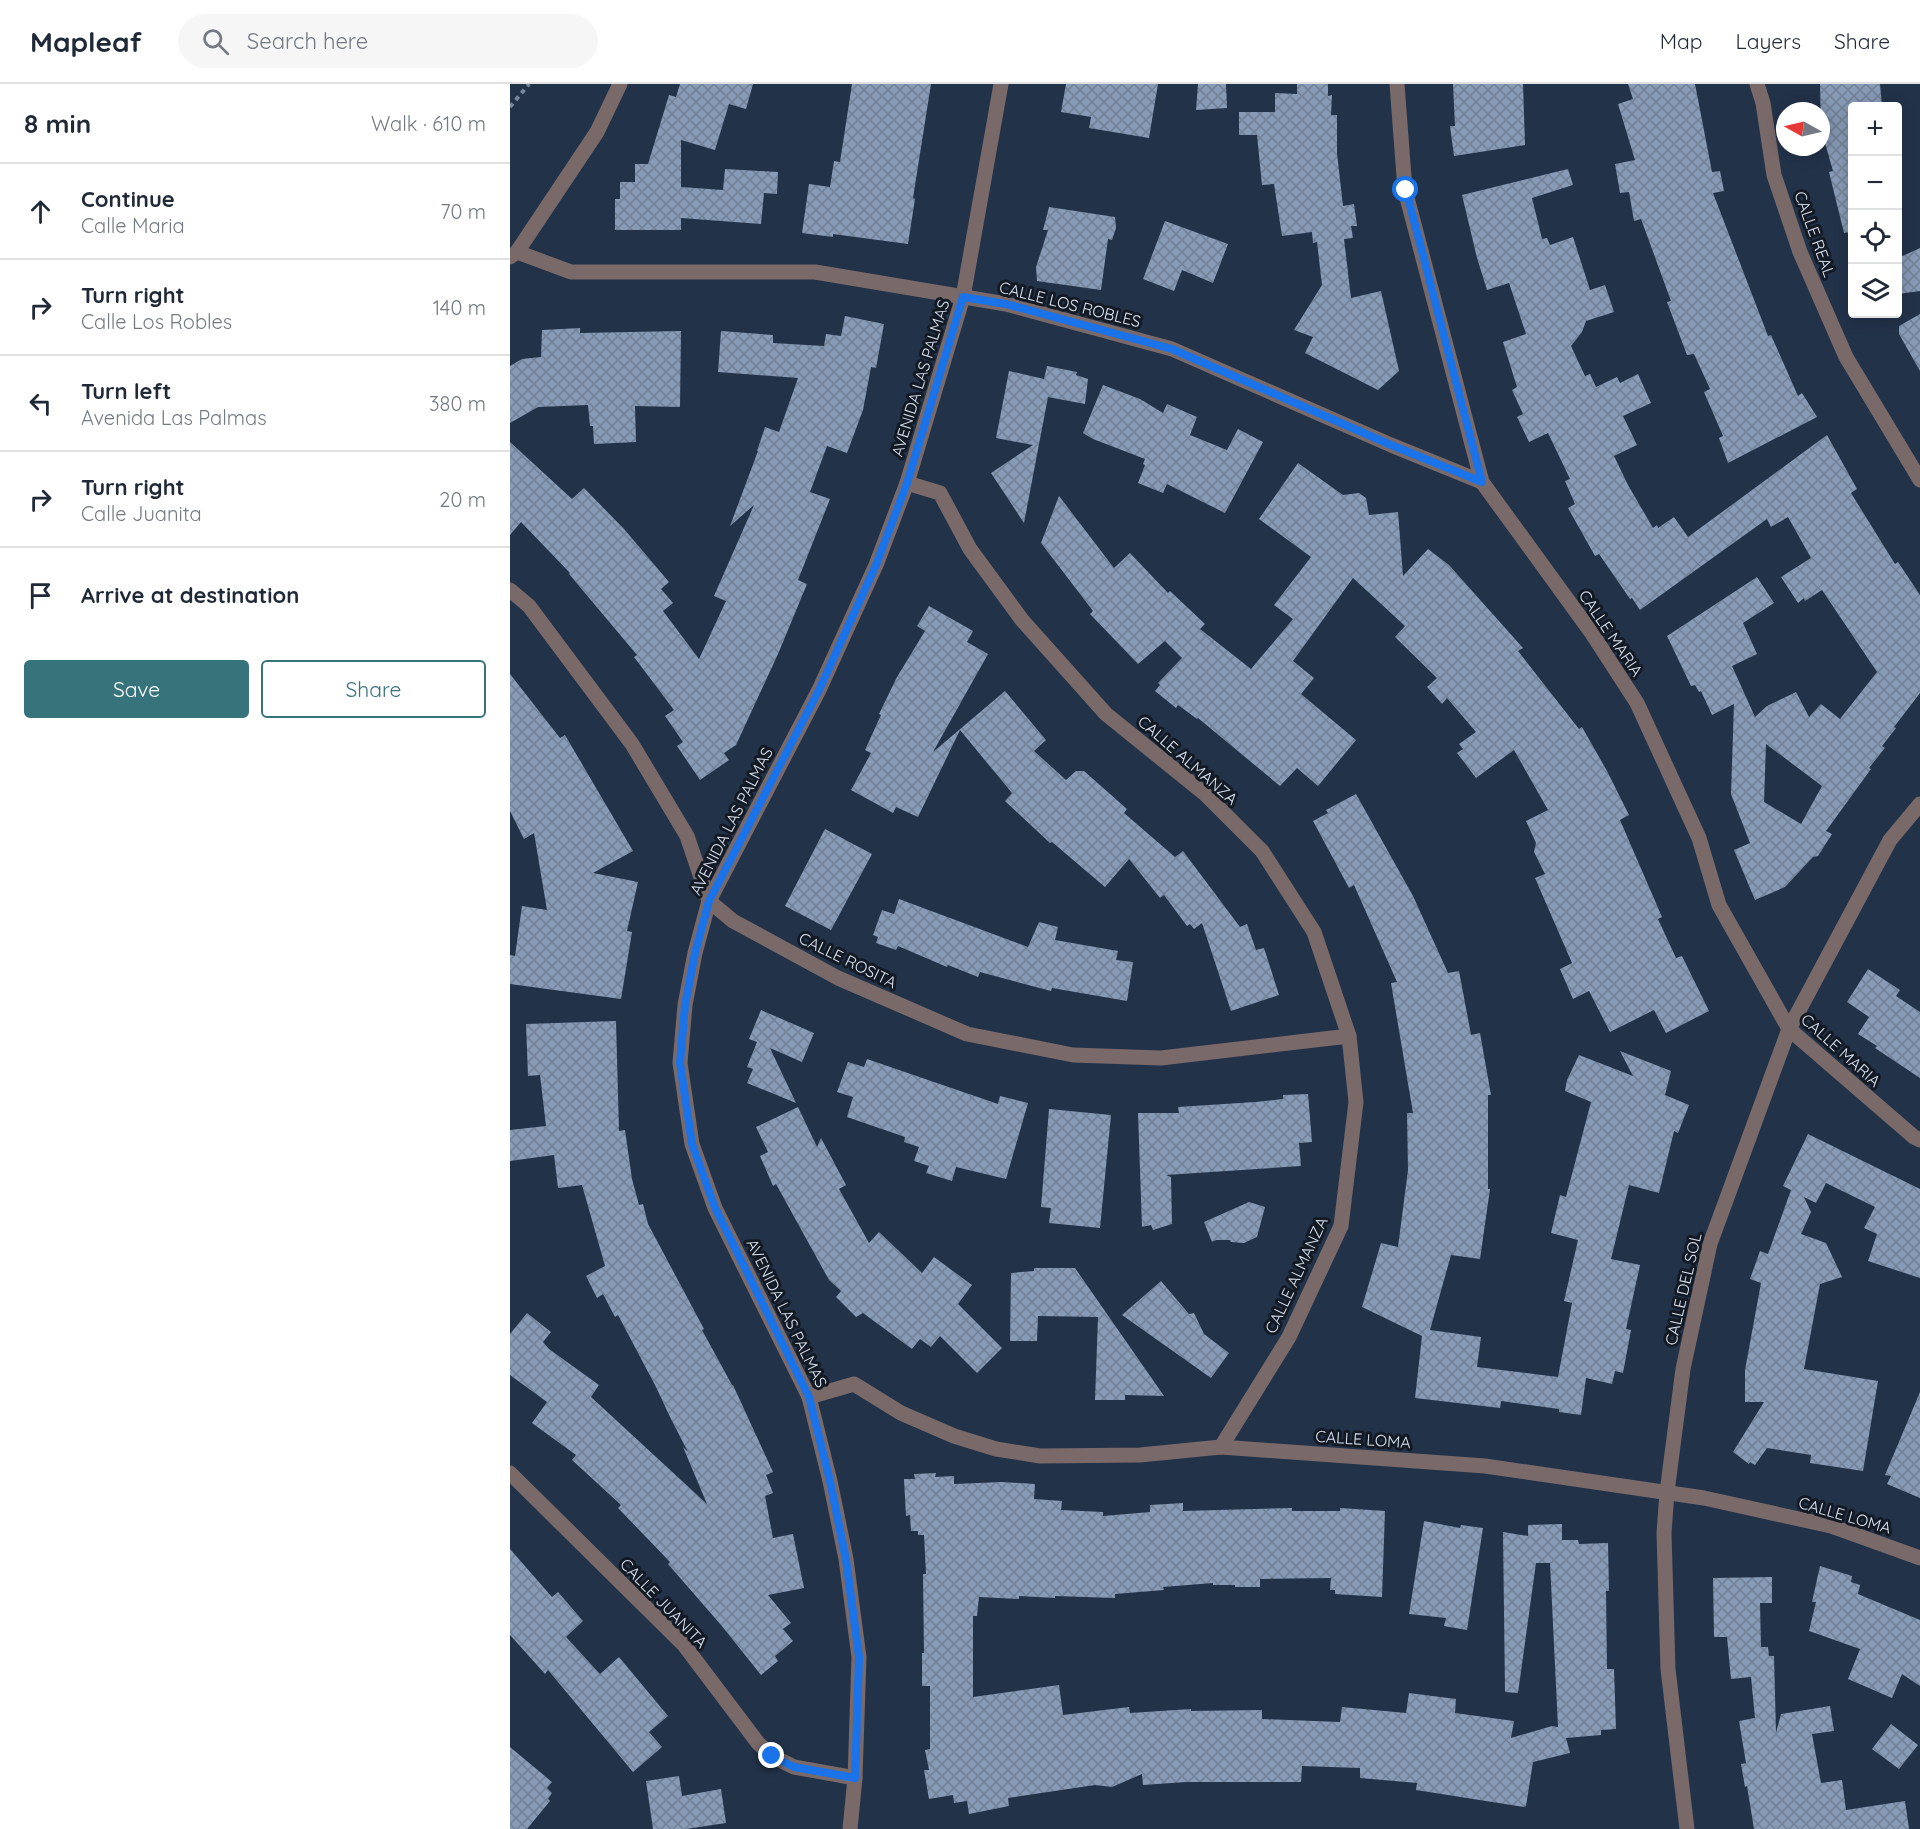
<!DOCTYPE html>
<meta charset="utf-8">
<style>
body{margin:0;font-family:Quicksand,sans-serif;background:#f6f6f7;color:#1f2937}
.controls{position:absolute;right:18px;top:18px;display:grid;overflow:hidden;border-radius:6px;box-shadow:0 3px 15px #0003}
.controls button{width:54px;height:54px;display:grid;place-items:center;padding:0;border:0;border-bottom:2px solid #e0e1e3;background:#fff;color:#1f2937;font:30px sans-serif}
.compass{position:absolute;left:1266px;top:18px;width:54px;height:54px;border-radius:50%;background:#fff;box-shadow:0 3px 15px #0003;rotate:278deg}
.stop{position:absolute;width:18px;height:18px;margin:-14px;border:4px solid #1a73e8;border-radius:50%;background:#fff}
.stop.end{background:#1a73e8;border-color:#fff;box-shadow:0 2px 6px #0008}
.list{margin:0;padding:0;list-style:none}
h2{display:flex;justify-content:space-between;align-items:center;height:78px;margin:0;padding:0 24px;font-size:26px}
h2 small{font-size:20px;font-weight:400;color:#747a83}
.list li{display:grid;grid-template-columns:39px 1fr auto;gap:18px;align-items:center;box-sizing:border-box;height:96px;padding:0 24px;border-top:2px solid #e0e1e3}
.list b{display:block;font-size:22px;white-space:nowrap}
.list p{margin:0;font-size:20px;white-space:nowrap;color:#747a83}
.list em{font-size:20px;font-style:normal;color:#747a83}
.actions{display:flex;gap:12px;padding:18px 24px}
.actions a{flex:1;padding:14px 0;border:2px solid #36737b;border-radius:6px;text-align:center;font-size:21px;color:#36737b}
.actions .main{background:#36737b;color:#fff}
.icon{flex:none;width:33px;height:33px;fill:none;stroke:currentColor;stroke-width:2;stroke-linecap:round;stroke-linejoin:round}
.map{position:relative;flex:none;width:1410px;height:1745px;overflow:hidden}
header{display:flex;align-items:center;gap:36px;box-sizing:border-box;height:84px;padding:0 30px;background:#fff;border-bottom:2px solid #e0e1e3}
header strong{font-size:28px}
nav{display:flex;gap:33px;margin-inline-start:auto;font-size:21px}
.search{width:420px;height:54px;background:#f6f6f7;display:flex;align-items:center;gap:15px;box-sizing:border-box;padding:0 21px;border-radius:33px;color:#747a83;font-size:22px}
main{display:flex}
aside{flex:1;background:#fff}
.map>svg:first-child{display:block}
</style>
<header>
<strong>Mapleaf</strong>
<div class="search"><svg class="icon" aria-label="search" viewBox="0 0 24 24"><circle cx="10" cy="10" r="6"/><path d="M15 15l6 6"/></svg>Search here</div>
<nav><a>Map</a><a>Layers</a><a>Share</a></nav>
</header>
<main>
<aside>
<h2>8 min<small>Walk · 610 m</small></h2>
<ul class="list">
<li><svg class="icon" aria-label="ahead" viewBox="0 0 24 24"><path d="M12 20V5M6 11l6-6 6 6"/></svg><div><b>Continue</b><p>Calle Maria</p></div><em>70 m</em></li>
<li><svg class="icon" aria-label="right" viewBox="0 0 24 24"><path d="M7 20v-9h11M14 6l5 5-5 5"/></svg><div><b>Turn right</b><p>Calle Los Robles</p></div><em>140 m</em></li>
<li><svg class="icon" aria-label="left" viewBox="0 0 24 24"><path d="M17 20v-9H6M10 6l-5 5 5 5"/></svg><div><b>Turn left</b><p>Avenida Las Palmas</p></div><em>380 m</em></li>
<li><svg class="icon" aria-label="right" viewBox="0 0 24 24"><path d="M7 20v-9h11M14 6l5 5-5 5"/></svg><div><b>Turn right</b><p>Calle Juanita</p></div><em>20 m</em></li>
<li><svg class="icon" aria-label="arrive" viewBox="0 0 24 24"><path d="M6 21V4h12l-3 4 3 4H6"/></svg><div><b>Arrive at destination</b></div></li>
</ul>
<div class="actions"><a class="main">Save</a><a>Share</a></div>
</aside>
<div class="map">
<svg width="1410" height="1745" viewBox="0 0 1410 1745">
<defs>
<pattern id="building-cross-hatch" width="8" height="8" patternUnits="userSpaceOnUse" patternTransform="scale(1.5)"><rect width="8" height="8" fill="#879ab6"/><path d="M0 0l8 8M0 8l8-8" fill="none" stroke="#728095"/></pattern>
</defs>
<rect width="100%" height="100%" fill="#223249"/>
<g fill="url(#building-cross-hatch)" fill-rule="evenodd">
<polygon points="170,0 243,0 236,25 219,20 205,66 171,56 171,103 213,106 215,85 268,88 267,110 254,109 251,140 171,134 171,146 105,146 105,115 110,115 110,98 125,98 125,80 138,80 159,11 166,13"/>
<polygon points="342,0 421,0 403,114 405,115 398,160 323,150 323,153 292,149 299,100 320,103 324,77 330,78"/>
<polygon points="556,0 648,0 639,54 579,44 581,33 551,28"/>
<polygon points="688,0 716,0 717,24 686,26"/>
<polygon points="787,0 818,0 818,12 822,11 821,31 827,31 827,69 833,122 844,120 847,142 841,142 843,154 834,155 841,214 871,207 889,287 868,306 795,269 803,253 784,246 812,201 807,158 803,159 802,148 772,152 764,100 752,101 747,51 729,51 729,28 765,28 765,9 787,10"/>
<polygon points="943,0 1013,0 1015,61 944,72 940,42 945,42"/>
<polygon points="1118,0 1185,0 1202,88 1210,87 1214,107 1203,109 1258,252 1261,251 1288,312 1292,309 1307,333 1218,379 1209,354 1213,352 1194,308 1200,305 1184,270 1177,271 1157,218 1161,217 1131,135 1124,137 1119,108 1110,109 1105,80 1125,76 1108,20 1123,15"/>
<polygon points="1310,0 1370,0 1372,22 1342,22 1342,148 1334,149 1319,88 1323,87 1311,45"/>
<path d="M 1058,85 L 1063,101 L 1022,114 L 1032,155 L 1037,154 L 1040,161 L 1063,153 L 1080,206 L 1095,201 L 1104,228 L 1076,237 L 1072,248 L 1061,262 L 1075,292 L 1080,290 L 1086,303 L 1107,293 L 1110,299 L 1128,290 L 1141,319 L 1113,332 L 1127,361 L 1104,372 L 1118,401 L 1143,444 L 1147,441 L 1148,444 L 1164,433 L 1178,453 L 1317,351 L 1347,405 L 1341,409 L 1385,480 L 1388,478 L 1410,511 L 1410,609 L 1384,643 L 1386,644 L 1372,662 L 1375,664 L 1359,684 L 1361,685 L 1316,747 L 1322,750 L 1308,772 L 1303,773 L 1275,803 L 1245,816 L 1224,766 L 1240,759 L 1221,710 L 1224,620 L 1202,631 L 1191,607 L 1189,608 L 1185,601 L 1181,602 L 1157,552 L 1247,493 L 1264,519 L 1233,539 L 1247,570 L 1222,582 L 1245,633 L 1257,622 L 1286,608 L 1299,633 L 1311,620 L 1330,635 L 1367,588 L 1312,506 L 1295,517 L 1294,514 L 1288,519 L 1271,493 L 1301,474 L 1278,433 L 1261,443 L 1257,435 L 1130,526 L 1122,514 L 1120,515 L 1089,470 L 1085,472 L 1058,424 L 1065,420 L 1055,397 L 1060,395 L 1038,349 L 1019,358 L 1007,333 L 1013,330 L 1002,306 L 1007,303 L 993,258 L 1016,250 L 999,199 L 977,206 L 967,174 L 952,111 ZM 1256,660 L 1312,702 L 1291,740 L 1254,718 Z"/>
<polygon points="539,123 605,133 606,144 602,156 598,155 591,206 527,197 526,183 538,146 533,146"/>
<polygon points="655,137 718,160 703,199 672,186 664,207 633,195"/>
<polygon points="1410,164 1410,207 1388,210 1388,174"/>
<polygon points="1410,230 1410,287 1389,250 1389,242"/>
<polygon points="335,232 374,240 366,284 361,283 353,326 337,369 317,362 300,408 320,415 288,496 297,500 268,570 226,661 214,669 219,676 190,696 167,662 173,658 155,632 164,626 124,573 127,571 59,490 60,489 11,438 0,451 0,358 62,415 74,404 114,445 159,498 151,505 163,519 153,527 189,575 216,517 204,512 244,421 220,442 248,367 247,367 255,343 269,348 288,294 208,288 211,247 263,251 263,259 314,262 316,250 331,252"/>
<polygon points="70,244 70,249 171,247 170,323 125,322 126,358 84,360 83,342 80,342 78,321 28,323 0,339 0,282 12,275 31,273 32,246"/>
<polygon points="537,282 567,288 566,291 578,295 575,320 538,313 514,439 481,389 523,361 486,354 499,287 534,295"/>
<polygon points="593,301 630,315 653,329 657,320 687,333 680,351 717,366 728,345 753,358 715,429 657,400 653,409 628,399 635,381 633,380 635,375 583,355 573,349"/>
<polygon points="788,379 833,411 849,409 856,414 859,431 888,428 893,492 918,465 939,481 1013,564 1008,567 1069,645 1072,643 1097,687 1119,731 1110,736 1152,833 1148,835 1166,874 1172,872 1199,927 1156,949 1144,926 1100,948 1079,907 1063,915 1050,885 1062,879 1025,794 1035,790 1024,768 1026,759 1016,737 1038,726 1004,666 966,694 947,669 953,665 949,660 966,648 937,614 932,620 917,603 927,594 885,553 895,542 843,494 783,577 804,594 791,610 846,656 808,702 787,684 770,702 688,634 687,635 668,621 666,624 645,607 650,601 648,599 672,574 655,557 628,580 580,530 583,527 531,459 549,412 604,484 620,469 658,509 660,507 695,540 690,545 741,585 783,535 764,521 801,473 749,435"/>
<polygon points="419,522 463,547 457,558 478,570 423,668 495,607 536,656 524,667 556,696 566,687 574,687 617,725 614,729 665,773 673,767 730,843 737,840 746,866 754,864 769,911 721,927 692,839 684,845 680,840 677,842 654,811 650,814 619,775 595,803 542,758 540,759 495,717 502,709 450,646 408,733 386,723 383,729 341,706 361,669 355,666 371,631 369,630 387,593 415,547 407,542"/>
<polygon points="0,590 50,654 55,651 123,767 83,789 128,798 117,847 122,848 111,915 0,900 0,871 5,872 12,822 37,826 24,749 14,755 0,727"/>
<polygon points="846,710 903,812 938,889 949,887 961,951 970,949 981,1011 978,1011 978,1105 980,1105 970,1175 941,1171 920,1246 971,1253 967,1283 1048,1293 1062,1219 1054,1217 1068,1156 1041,1149 1050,1111 1056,1113 1081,1018 1055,1007 1057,996 1069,971 1123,992 1110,967 1161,987 1155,1011 1179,1021 1168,1049 1164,1047 1149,1109 1119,1101 1101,1175 1130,1181 1116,1245 1121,1246 1113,1289 1105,1287 1102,1300 1076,1294 1071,1331 1049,1328 1049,1325 991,1317 990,1324 905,1314 912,1252 852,1223 871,1159 888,1163 898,1086 897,1029 903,1029 881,899 887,898 844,801 839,804 803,737 818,729 816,726"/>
<polygon points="315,745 362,770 321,846 275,822"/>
<polygon points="389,815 518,863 529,838 548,843 545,856 608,867 606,876 623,878 617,917 542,904 541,907 470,888 468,893 438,881 437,883 388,862 386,866 366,859 368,853 363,851 372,826 384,830"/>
<polygon points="1358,885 1390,906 1386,912 1410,928 1410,994 1365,964 1367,962 1348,950 1359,933 1337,918"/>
<polygon points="251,926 304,949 292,978 260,964 286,1019 237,999 243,985 237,983 247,958 239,955"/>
<polygon points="106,937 109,1047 115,1046 122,1095 129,1121 133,1120 138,1140 194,1245 192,1246 222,1301 223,1301 263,1388 256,1391 263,1409 255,1412 263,1454 283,1450 294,1504 258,1511 281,1539 273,1545 283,1557 265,1572 268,1577 251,1591 211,1541 158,1480 160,1478 108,1424 111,1421 62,1376 66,1371 22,1339 37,1318 0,1291 0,1250 17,1229 41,1248 33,1258 39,1265 89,1301 81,1313 197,1420 173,1363 178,1368 160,1333 146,1303 108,1231 105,1233 93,1210 87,1214 76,1192 95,1182 72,1101 48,1104 44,1071 0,1077 0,1046 36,1042 30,991 18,992 16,940"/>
<polygon points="357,975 488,1020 490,1012 518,1019 496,1095 446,1083 442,1097 416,1089 419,1082 404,1077 409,1063 394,1058 395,1053 337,1033 343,1013 327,1008 338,978 354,983"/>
<polygon points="798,1010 802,1058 789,1059 791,1082 656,1091 661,1093 662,1140 643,1146 641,1141 632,1143 628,1029 669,1029 668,1023 745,1018 773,1015 773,1011"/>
<polygon points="288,1023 307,1063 311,1054 336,1101 329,1105 359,1159 369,1148 412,1189 424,1173 462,1201 448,1220 492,1264 467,1289 430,1252 421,1263 410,1255 402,1265 353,1229 346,1233 326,1213 331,1207 319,1196 266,1100 263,1102 250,1072 258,1068 246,1043"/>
<polygon points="539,1025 601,1031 590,1144 539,1139 541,1124 531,1123"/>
<polygon points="1298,1050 1410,1105 1410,1194 1358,1177 1367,1150 1354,1144 1365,1123 1316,1099 1306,1119 1294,1113 1301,1128 1291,1150 1316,1159 1332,1193 1310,1200 1294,1285 1368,1297 1353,1387 1300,1379 1301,1371 1257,1364 1245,1381 1240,1378 1239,1380 1223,1368 1254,1318 1235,1318 1235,1286 1251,1199 1240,1195 1250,1167 1258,1170 1281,1106 1273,1102"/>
<polygon points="739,1118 755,1123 747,1153 734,1159 721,1158 720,1156 706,1156 702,1158 694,1138"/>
<polygon points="524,1184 565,1184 654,1312 615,1311 615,1316 585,1316 588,1233 528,1232 527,1257 500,1257 501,1189 524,1187"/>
<polygon points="651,1197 679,1230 684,1229 694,1250 719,1269 701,1294 612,1231"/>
<polygon points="1410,1308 1410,1414 1377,1400 1381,1392 1375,1391"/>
<polygon points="426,1389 425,1393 444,1392 444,1400 492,1398 525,1400 524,1415 552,1417 551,1426 593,1428 593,1432 640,1428 640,1421 673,1419 673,1427 782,1424 782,1427 830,1427 830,1424 875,1427 872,1513 825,1510 825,1506 820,1506 821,1494 750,1495 750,1503 725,1503 725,1501 703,1501 703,1499 653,1503 654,1506 605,1510 605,1514 545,1512 545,1514 509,1512 509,1515 469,1513 467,1532 463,1532 463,1613 549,1601 553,1631 619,1623 620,1629 681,1625 681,1627 752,1626 752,1635 830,1638 832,1623 896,1629 899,1609 946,1615 945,1629 1004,1637 1001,1654 1042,1642 1048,1643 1040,1479 1026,1479 1008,1609 995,1608 993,1448 1018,1452 1018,1441 1052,1440 1052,1456 1068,1456 1069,1460 1098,1459 1099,1507 1096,1507 1097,1585 1104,1585 1106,1645 1091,1646 1091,1651 1056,1654 1060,1669 1023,1678 1016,1722 1014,1723 906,1706 907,1699 850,1694 850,1684 792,1682 791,1698 676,1698 633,1701 632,1690 602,1703 585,1701 498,1714 499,1722 459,1730 457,1717 444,1719 443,1711 419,1715 414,1686 419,1686 415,1666 420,1665 420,1602 412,1602 412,1569 414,1569 413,1490 416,1490 414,1451 408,1451 408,1447 401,1447 400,1431 396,1432 394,1395 405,1395 404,1390"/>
<polygon points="914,1437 950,1444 951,1441 973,1444 957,1546 934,1542 936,1534 899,1530"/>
<polygon points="0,1465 42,1513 48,1508 73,1537 56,1553 90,1590 109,1573 158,1632 139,1648 152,1663 123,1688 38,1586 35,1590 0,1551"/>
<polygon points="1310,1482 1342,1492 1341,1498 1350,1501 1348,1510 1410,1536 1410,1602 1392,1590 1382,1614 1338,1595 1350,1565 1299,1547 1306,1518 1302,1518"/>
<polygon points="1262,1493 1262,1519 1250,1519 1251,1563 1258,1563 1259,1572 1264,1572 1266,1649 1271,1630 1320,1622 1324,1647 1302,1650 1311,1699 1332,1696 1336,1726 1395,1717 1399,1745 1244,1745 1237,1702 1235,1703 1231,1680 1236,1679 1229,1637 1245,1634 1241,1593 1221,1595 1217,1553 1204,1553 1203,1494"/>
<polygon points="1381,1640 1408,1661 1389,1685 1362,1665"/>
<polygon points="0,1663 42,1698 37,1704 42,1709 38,1715 40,1717 17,1745 0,1745"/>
<polygon points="169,1692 172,1712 211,1705 216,1739 176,1745 143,1745 136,1697"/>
</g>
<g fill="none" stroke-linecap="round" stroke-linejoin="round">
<polyline stroke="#798699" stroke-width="4" stroke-dasharray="4.5 4.5" stroke-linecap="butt" points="0,23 19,0"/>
<g stroke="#796969" stroke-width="15">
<polyline points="887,0 895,106 972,398 1081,548 1127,619 1189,754 1209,821 1279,945 1404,1053 1410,1056"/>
<polyline points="1247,0 1253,19 1264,91 1290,168 1336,273 1410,396"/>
<polyline points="7,168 61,188 305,188 496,220 662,265 881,361 972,398"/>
<polyline points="0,173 7,168 87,48 110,0"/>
<polyline points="397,399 430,409 460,465 512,536 596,630 695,710 752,767 804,848 839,952 846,1018 831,1142 779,1253 711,1363"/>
<polyline points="0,506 19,522 122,660 177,752 199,817 223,837 328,894 457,950 563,971 651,974 839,952"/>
<polyline points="299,1313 344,1300 391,1329 444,1352 486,1365 530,1372 630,1371 711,1363 975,1382 1194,1414 1321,1442 1410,1474"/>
<polyline points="0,1389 174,1561 248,1659 262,1672 284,1683 345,1694"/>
</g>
<g stroke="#796969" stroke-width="15">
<polyline points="340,1745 345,1694 349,1573 336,1475 320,1397 299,1313 205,1124 182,1060 170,979 175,921 185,869 199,817 309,606 366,481 397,399 453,213 491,0"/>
<polyline points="1177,1745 1158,1585 1154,1449 1157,1408 1173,1285 1200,1160 1279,945 1380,756 1410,720"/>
</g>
</g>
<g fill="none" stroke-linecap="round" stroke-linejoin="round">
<polyline stroke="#1a73e8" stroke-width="8" points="262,1672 284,1683 345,1694 349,1573 336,1476 320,1397 299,1313 205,1124 182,1060 170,979 175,921 185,869 199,817 309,606 366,481 397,399 453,213 496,220 662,265 881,361 972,398 896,106"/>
</g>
<g text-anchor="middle" stroke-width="6" stroke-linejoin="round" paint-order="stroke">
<g font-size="16" fill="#dae4f3" stroke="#131a24">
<text transform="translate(1305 150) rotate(70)" y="6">CALLE REAL</text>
<text transform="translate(560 220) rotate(14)" y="6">CALLE LOS ROBLES</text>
<text transform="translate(410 294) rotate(-73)" y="6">AVENIDA LAS PALMAS</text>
<text transform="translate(1101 549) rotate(56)" y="6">CALLE MARIA</text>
<text transform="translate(678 676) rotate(41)" y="6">CALLE ALMANZA</text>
<text transform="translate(221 737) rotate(-63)" y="6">AVENIDA LAS PALMAS</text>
<text transform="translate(338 876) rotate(26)" y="6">CALLE ROSITA</text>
<text transform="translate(1331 966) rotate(42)" y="6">CALLE MARIA</text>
<text transform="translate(786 1191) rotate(-65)" y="6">CALLE ALMANZA</text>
<text transform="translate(1173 1205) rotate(-77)" y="6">CALLE DEL SOL</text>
<text transform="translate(277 1229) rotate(64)" y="6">AVENIDA LAS PALMAS</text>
<text transform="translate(853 1355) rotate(4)" y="6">CALLE LOMA</text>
<text transform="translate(1335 1431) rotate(16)" y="6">CALLE LOMA</text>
<text transform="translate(154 1519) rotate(46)" y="6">CALLE JUANITA</text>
</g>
</g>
</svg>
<div class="controls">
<button>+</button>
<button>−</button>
<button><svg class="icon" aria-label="locate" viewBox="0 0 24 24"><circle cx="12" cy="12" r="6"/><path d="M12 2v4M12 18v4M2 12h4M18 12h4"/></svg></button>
<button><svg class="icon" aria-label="layers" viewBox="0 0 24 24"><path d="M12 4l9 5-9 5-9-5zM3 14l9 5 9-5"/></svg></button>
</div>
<svg class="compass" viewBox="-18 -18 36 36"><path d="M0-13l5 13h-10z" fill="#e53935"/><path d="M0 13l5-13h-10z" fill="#747a83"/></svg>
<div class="stop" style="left:896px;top:106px"></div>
<div class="stop end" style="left:262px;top:1672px"></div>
</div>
</main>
